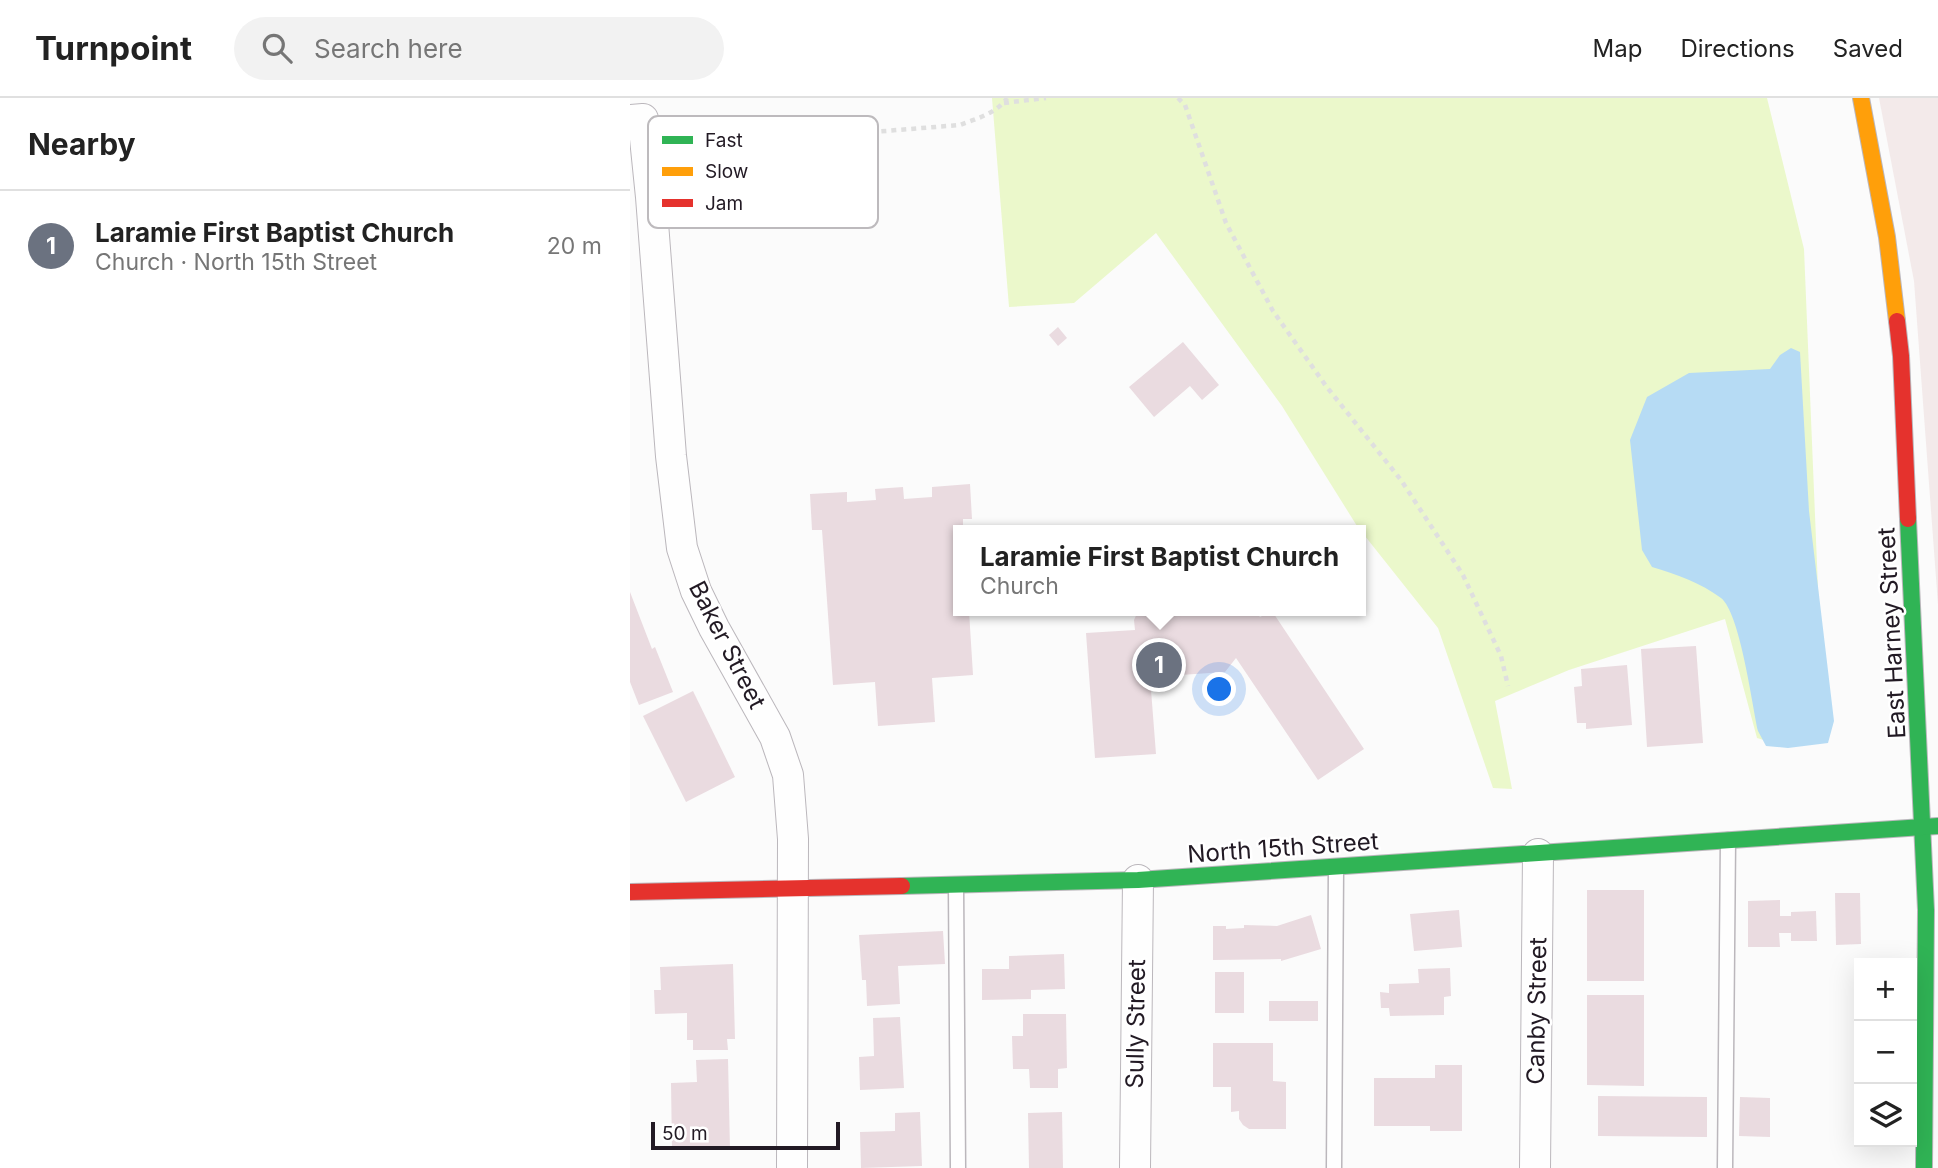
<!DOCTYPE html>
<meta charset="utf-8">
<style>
body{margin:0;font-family:Inter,sans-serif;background:#f2f2f2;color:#222}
.controls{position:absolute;right:21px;bottom:21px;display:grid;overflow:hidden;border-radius:0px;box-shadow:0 7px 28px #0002}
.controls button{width:63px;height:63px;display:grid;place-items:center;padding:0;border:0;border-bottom:2px solid #e0e0e0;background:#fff;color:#222;font:35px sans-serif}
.scale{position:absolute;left:21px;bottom:18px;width:189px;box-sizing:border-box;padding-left:7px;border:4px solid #221a24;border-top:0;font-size:19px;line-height:24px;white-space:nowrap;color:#221a24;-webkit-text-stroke:5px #fff;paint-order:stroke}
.you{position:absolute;left:590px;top:592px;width:24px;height:24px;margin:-18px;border:5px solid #fff;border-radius:50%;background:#1a73e8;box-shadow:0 0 0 10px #1a73e833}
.badge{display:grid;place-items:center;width:46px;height:46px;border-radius:50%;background:#b45309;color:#fff;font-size:23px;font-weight:700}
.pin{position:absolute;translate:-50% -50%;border:4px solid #fff;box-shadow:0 2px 7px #0006}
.popup{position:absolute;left:323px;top:427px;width:413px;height:91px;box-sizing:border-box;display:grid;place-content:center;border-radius:0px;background:#fff;filter:drop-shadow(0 2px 5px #0005);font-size:23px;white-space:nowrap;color:#767676}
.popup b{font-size:26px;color:#222}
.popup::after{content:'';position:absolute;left:50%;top:100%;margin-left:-14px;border:14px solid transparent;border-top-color:#fff}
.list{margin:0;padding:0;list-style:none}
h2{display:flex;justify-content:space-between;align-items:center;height:91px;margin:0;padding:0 28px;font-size:30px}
h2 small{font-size:23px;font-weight:400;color:#767676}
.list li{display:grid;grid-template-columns:46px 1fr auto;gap:21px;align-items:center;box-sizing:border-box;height:112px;padding:0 28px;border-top:2px solid #e0e0e0}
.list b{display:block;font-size:26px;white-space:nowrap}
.list p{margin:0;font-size:23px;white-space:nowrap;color:#767676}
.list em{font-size:23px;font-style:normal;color:#767676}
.icon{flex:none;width:38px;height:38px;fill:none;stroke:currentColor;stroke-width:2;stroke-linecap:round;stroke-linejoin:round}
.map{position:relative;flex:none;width:1308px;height:1070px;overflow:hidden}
header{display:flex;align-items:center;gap:42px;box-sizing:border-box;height:98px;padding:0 35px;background:#fff;border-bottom:2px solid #e0e0e0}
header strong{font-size:33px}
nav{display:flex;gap:38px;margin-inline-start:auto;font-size:24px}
.search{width:490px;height:63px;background:#f2f2f2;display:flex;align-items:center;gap:18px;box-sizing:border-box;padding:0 24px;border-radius:38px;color:#767676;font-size:26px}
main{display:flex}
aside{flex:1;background:#fff}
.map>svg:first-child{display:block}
</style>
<header>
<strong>Turnpoint</strong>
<div class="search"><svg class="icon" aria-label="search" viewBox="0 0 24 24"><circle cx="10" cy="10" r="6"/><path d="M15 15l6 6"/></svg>Search here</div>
<nav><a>Map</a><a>Directions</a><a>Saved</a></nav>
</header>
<main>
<aside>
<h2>Nearby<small></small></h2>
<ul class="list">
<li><span class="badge" style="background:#6b7280">1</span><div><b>Laramie First Baptist Church</b><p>Church · North 15th Street</p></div><em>20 m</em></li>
</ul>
</aside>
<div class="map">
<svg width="1308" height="1070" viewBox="0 0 1308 1070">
<rect width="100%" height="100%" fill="#fbfbfb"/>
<polygon fill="#f3eaea" points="1249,0 1308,0 1308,507 1284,183"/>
<polygon fill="#ebf8cb" points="362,0 1137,0 1174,151 1194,635 1151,647 1127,640 1095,521 939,572 865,603 882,691 863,690 808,530 727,428 652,308 526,135 444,205 379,209"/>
<path fill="#b6dbf4" d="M 1161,250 L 1170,254 L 1179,413 L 1204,623 L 1198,645 L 1158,650 L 1136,648 L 1128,633 C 1122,606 1110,515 1091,500 C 1071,485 1046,476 1022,469 L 1012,452 L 1000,342 L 1017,299 L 1059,275 L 1140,271 L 1150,257 Z"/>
<g fill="#eadbe0">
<polygon points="428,229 437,240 428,248 419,237"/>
<polygon points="553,244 589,287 572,302 560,288 524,319 499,289"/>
<polygon points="340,386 342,421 333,421 333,432 328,432 328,513 339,513 343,577 302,580 305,624 248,628 245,584 203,587 192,432 182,432 180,396 217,394 217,404 246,402 245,391 273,389 274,401 302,399 302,389"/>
<polygon points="0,494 22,551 25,549 43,594 9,607 0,584"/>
<polygon points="508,513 625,513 630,519 642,513 734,651 688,682 606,560 595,574 520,579 526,656 465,660 456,535 505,532 504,522"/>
<polygon points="1066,548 1073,645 1017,649 1011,551"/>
<polygon points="997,567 1002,627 956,631 956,625 947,625 944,589 952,588 951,571"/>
<polygon points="63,593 105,679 56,704 13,618"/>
<rect x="957" y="792" width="57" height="91"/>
<polygon points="1205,795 1230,795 1231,846 1206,847"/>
<polygon points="1150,802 1150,818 1161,818 1161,814 1186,813 1187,843 1161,843 1161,835 1149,835 1150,849 1118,849 1118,803"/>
<polygon points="829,812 832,849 784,853 780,816"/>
<polygon points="681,817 691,851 651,863 651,861 583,862 583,828 596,828 596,831 614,830 614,827 647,828"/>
<polygon points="313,833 315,866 268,868 270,906 237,908 236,882 232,882 229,837"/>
<polygon points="434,856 435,891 401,892 401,901 352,902 352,871 379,871 379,858"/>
<polygon points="103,866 105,941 97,941 98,952 63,952 63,942 57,942 57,915 25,916 24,892 31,892 30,869"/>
<polygon points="820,870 821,898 814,899 814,917 760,918 759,910 751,910 750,894 759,895 759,886 789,885 788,871"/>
<rect x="585" y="874" width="29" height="41"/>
<polygon points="957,897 1014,897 1014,988 957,987"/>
<rect x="639" y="903" width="49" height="20"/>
<polygon points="393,916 436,916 437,970 428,971 428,990 400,990 399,971 383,971 382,938 393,938"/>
<polygon points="270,919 274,990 230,992 229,959 244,958 243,920"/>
<polygon points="583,945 643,945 643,983 656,984 656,1031 619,1031 613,1027 609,1021 609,1013 601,1014 601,989 583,989"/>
<polygon points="98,961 100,1051 42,1052 41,985 67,984 66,962"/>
<polygon points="805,967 832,967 832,1033 800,1033 800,1028 744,1028 744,980 805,980"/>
<polygon points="968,998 1077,999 1077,1039 968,1038"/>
<polygon points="1110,999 1140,1000 1140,1039 1109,1038"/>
<polygon points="290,1014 292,1068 231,1070 230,1034 265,1033 265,1015"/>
<polygon points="432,1014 433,1070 399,1070 398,1015"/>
</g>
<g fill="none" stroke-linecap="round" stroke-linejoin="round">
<g stroke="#bbb7bc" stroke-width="17">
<g id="lane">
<polyline points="326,788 328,1070"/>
<polyline points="704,1070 706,771"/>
<polyline points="1095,1070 1098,742"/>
</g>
</g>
<g stroke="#bbb7bc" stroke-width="32">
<g id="street">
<polyline points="0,22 13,21 21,99 41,358 52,450 66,493 84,530 145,639 158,677 163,741 162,1070"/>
<polyline points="505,1070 508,782"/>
<polyline points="905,1070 908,756"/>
</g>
</g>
<g stroke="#bbb7bc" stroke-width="18">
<g id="fast">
<polyline points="1278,421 1296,812 1294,1070"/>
<polyline points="272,788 508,782 1308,728"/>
</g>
</g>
<g stroke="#bbb7bc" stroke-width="18">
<polyline id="slow" points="1231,0 1257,139 1267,223"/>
</g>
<g stroke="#bbb7bc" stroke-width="18">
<g id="jam">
<polyline points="1267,223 1271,258 1278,421"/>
<polyline points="0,794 272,788"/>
</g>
</g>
<g stroke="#dfdfdf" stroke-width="4.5" stroke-dasharray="5 5" stroke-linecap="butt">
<polyline points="548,0 555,7 596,125 643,213 696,288 771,382 833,477 871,558 878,588"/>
<polyline points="374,5 416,0"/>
<path d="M 42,50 L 330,27 C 346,21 367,15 377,0"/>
</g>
<use href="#lane" stroke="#fefefe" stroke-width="14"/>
<use href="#street" stroke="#fefefe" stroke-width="30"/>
<use href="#fast" stroke="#30b455" stroke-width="16"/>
<use href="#slow" stroke="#ff9f0a" stroke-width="16"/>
<use href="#jam" stroke="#e5322d" stroke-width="16"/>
</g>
<g text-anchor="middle" stroke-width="5" stroke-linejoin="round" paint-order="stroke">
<g font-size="24" fill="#221a24" stroke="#fff">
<text transform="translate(1262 535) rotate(-93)" y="8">East Harney Street</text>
<text transform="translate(97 547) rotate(63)" y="8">Baker Street</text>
<text transform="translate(653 750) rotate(-4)" y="8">North 15th Street</text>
<text transform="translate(907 913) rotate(-89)" y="8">Canby Street</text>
<text transform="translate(506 926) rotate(-89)" y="8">Sully Street</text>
</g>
</g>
<rect x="18" y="18" width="230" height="112" rx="10" fill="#fff" stroke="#bdbabd" stroke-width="2"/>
<rect x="32" y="38" width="31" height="8" fill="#30b455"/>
<rect x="32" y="69" width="31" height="9" fill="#ff9f0a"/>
<rect x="32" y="101" width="31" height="8" fill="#e5322d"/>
<g font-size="19" fill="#221a24">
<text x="75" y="49">Fast</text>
<text x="75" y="80">Slow</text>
<text x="75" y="112">Jam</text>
</g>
</svg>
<div class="controls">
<button>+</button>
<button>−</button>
<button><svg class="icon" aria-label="layers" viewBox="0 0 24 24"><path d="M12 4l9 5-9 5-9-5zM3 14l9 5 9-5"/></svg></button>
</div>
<div class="scale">50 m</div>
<div class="you"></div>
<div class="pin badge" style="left:529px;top:567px;background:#6b7280">1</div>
<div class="popup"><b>Laramie First Baptist Church</b>Church</div>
</div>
</main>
